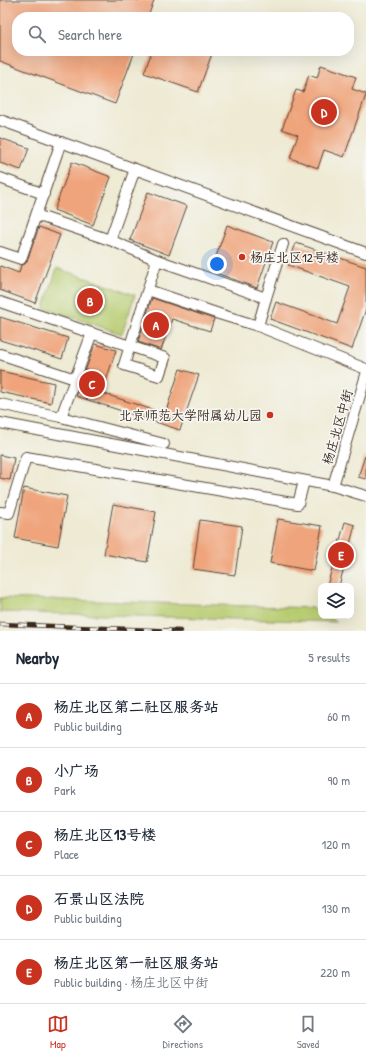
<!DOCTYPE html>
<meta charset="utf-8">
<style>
body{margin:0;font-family:"Patrick Hand","LXGW WenKai TC",sans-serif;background:#f6f6f7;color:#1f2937}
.controls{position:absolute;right:12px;bottom:12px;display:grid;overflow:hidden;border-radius:8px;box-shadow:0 4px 16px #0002}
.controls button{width:36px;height:36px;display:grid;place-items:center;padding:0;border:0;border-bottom:1px solid #e0e1e3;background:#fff;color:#1f2937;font:20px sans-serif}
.you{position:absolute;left:217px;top:264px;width:14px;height:14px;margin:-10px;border:3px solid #fff;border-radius:50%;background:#1a73e8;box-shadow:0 0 0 6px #1a73e833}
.badge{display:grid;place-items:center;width:26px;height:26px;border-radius:50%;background:#c8321e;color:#fff;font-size:13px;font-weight:700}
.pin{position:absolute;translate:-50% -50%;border:2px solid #fff;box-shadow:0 1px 4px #0006}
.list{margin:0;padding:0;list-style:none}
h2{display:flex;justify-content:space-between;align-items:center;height:52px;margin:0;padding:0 16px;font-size:17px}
h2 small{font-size:13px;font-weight:400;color:#747a83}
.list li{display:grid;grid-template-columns:26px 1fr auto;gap:12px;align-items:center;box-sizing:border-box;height:64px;padding:0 16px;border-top:1px solid #e0e1e3}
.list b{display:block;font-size:15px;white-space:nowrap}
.list p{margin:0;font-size:13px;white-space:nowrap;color:#747a83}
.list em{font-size:13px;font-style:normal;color:#747a83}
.icon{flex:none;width:22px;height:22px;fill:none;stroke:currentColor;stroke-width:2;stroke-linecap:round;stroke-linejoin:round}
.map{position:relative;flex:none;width:366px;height:631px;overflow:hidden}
.search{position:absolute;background:#fff;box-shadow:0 4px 16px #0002;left:12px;right:12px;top:12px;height:44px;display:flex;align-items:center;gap:10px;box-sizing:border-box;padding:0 14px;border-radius:16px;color:#747a83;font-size:15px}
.sheet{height:372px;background:#fff}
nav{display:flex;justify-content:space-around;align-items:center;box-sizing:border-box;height:56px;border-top:1px solid #e0e1e3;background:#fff;font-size:11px;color:#747a83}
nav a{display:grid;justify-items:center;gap:2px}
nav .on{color:#c8321e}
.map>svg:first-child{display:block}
</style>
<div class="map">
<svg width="366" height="631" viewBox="0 0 366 631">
<rect width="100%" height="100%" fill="#f6f6f2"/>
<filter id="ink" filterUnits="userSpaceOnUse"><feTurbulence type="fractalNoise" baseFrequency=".025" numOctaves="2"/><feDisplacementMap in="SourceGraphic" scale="8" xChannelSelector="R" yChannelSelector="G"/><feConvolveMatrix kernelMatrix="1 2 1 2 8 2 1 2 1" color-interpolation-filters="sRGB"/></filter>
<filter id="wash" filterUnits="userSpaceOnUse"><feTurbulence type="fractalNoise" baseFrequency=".012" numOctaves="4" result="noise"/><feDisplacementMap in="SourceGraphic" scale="16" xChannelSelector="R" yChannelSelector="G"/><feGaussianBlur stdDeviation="0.9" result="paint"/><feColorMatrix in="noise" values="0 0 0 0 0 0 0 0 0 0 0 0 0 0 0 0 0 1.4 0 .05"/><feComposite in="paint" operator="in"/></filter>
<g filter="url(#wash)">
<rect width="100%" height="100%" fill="#eeead3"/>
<g fill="#b7cc70" stroke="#797b47">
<polygon points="57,268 135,295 122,334 44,308"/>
<polygon points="0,598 314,608 321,613 321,616 327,616 337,622 0,612"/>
</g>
<g id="blocks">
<g fill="#efa47c">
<polygon points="0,0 154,0 148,17 17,17 17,51 135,51 115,104 0,61"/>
<polygon points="152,51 213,51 198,92 144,73"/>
<polygon points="321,65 356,77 352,89 366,94 366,95 344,157 324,150 318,168 290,158 298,135 282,129 296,90 303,92 309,75 317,78"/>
<polygon points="0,138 29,148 21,170 0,163"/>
<polygon points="72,162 111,177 93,225 54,210"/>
<polygon points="148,192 187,206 169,255 130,240"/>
<polygon points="227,225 273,242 257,288 211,271"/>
<polygon points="39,227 60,235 35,303 0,290 0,266 19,273 21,265 25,264 27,261"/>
<polygon points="296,243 366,267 366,309 352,349 270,319 276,302 337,324 350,287 288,265"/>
<polygon points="152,298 214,319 210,331 172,319 161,350 138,342"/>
<polygon points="0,317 68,338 62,359 0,340"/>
<polygon points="95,344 116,350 102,393 165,414 180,369 199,375 180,430 76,396"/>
<polygon points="0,371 54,383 51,403 0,392"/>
<polygon points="0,455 14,458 10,480 0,478"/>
<polygon points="365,456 366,456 366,479 358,477"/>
<polygon points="24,488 67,496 58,546 15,538"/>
<polygon points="113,504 156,512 147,562 104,554"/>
<polygon points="278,519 322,526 314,571 270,563"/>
<polygon points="200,520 242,526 235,575 193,569"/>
<polygon points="345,522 355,525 339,586 327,586"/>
</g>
</g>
</g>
<g filter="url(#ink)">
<use href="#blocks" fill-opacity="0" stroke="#564739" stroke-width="1"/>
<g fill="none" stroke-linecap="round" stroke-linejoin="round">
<g stroke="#564739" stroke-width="12">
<g id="street">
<polyline points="0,120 366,253"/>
<polyline points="0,178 44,194"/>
<polyline points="42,217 110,240"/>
<polyline points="0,252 21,259 61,142"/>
<polyline points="157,260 266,298 283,244"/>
<polyline points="148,290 219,314 258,326"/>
<polyline points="266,298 258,326 366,369"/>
<polyline points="0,302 165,358 159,376 124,365 157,260 110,240 135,169"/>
<polyline points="92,333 61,417 164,444"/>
<polyline points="0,354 75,379"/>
<polyline points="0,404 61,417"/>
<polyline points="0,423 333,486 366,496"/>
<polyline points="333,486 366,375"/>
<polyline points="0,512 9,513 26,457 298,504 304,481"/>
</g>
</g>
<use href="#street" stroke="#fff" stroke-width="10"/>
<g stroke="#3b2a1e" stroke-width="4.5">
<polyline id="rail" points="0,624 180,631"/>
</g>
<use href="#rail" stroke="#f6f6f2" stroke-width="3" stroke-dasharray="9" stroke-linecap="butt"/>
</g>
</g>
<g fill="#c8321e" stroke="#f6f6f2" stroke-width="1.5">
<circle cx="242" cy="257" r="4"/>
<circle cx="270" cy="415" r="4"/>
</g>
<g text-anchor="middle" stroke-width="3.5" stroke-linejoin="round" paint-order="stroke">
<g font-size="13" fill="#3b2a1e" stroke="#f6f6f2" text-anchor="start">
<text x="250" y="262">杨庄北区12号楼</text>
<text x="262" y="420" text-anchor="end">北京师范大学附属幼儿园</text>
</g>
<g font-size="13" fill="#3b2a1e" stroke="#f6f6f2">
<text transform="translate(337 427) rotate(-74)" y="5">杨庄北区中街</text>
</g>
</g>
</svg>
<div class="controls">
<button><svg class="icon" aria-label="layers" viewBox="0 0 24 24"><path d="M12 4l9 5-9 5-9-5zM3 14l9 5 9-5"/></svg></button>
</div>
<div class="you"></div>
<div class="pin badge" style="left:156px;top:325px">A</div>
<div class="pin badge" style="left:90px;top:301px">B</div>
<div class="pin badge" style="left:92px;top:384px">C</div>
<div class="pin badge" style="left:324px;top:112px">D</div>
<div class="pin badge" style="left:341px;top:555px">E</div>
<div class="search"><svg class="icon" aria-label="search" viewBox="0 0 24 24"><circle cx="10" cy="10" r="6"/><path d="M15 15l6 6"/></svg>Search here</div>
</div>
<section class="sheet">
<h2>Nearby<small>5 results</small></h2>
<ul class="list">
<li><span class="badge">A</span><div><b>杨庄北区第二社区服务站</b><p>Public building</p></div><em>60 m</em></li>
<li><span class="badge">B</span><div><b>小广场</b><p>Park</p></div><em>90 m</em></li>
<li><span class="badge">C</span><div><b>杨庄北区13号楼</b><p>Place</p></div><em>120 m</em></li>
<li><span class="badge">D</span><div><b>石景山区法院</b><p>Public building</p></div><em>130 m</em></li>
<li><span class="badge">E</span><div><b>杨庄北区第一社区服务站</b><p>Public building · 杨庄北区中街</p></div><em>220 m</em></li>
</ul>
</section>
<nav>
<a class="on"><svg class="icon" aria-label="map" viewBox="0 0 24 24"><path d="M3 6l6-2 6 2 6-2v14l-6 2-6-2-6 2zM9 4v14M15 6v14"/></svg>Map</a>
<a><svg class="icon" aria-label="directions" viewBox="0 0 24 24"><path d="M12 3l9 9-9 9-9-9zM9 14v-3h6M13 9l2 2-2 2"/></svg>Directions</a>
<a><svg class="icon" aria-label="saved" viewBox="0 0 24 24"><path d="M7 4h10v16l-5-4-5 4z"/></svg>Saved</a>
</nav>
